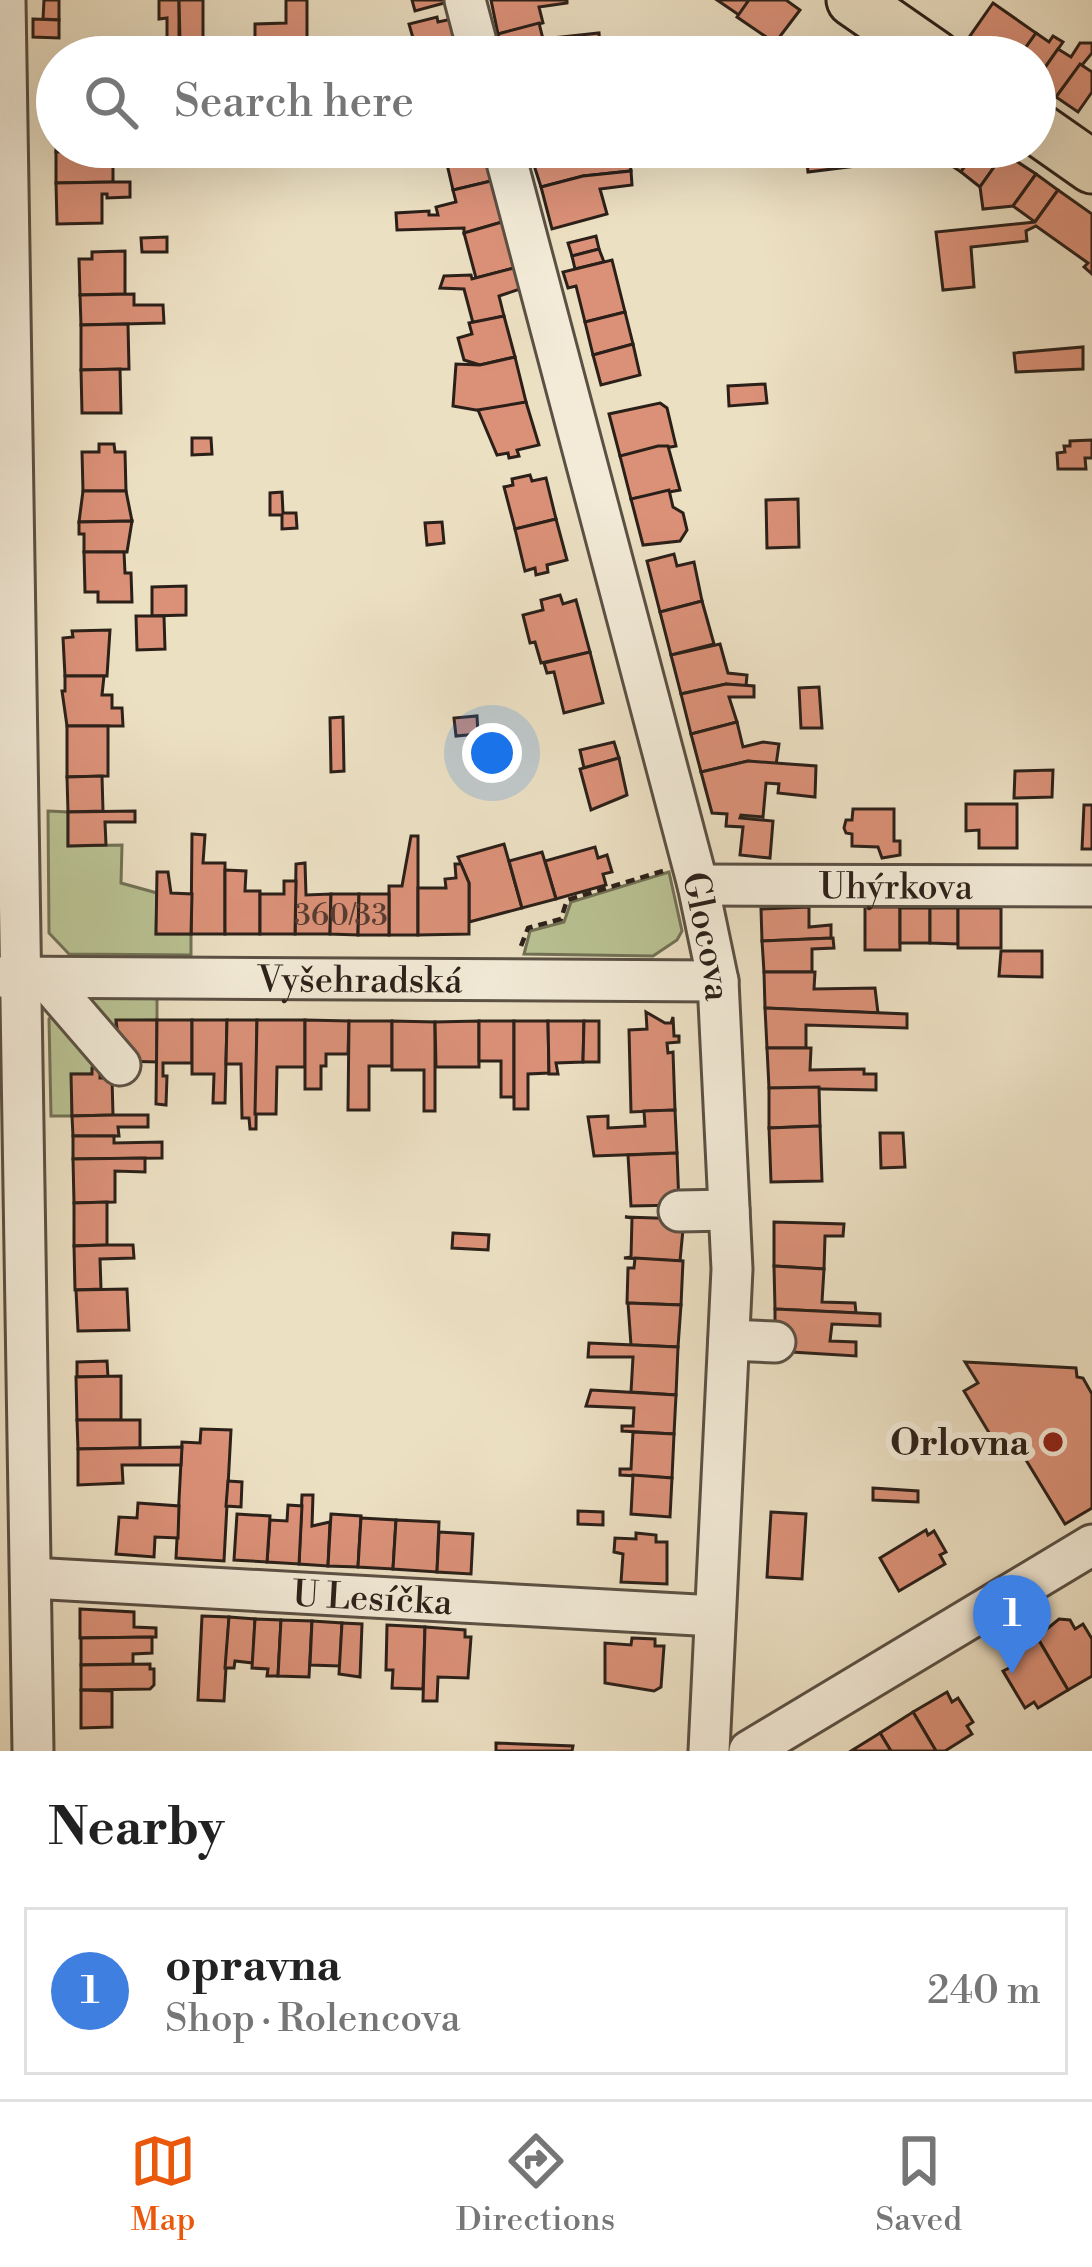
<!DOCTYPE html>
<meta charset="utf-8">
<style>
body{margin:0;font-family:"Libre Bodoni",serif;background:#f2f2f2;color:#222}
.you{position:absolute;left:492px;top:753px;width:42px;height:42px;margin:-30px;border:9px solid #fff;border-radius:50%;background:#1a73e8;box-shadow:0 0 0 18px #1a73e833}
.badge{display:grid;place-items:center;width:78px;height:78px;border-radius:50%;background:#ea580c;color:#fff;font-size:39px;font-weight:700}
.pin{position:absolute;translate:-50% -99px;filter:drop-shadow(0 3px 6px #0008)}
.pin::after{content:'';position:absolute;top:63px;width:42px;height:36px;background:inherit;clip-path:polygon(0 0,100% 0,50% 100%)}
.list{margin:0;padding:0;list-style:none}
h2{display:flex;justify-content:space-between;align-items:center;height:156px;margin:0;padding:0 48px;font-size:51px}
h2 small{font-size:39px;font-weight:400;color:#767676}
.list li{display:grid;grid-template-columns:78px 1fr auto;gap:36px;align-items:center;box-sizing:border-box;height:168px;margin:0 24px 24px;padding:0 24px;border:3px solid #e0e0e0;border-radius:0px}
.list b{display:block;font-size:45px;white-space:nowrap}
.list p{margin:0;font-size:39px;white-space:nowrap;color:#767676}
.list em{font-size:39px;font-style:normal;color:#767676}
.icon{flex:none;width:66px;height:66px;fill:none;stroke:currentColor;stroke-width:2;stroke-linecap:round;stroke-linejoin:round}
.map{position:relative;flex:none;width:1092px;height:1751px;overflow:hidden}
.search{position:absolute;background:#fff;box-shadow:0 12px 48px #0002;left:36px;right:36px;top:36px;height:132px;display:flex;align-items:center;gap:30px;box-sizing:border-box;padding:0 42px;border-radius:66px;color:#767676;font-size:45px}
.sheet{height:348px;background:#fff}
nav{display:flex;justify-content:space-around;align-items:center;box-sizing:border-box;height:168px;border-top:3px solid #e0e0e0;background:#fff;font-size:33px;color:#767676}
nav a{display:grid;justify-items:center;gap:6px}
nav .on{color:#ea580c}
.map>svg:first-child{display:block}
</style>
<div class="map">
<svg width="1092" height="1751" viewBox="0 0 1092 1751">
<rect width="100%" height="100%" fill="#ece0c3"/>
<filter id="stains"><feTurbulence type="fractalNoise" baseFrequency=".00167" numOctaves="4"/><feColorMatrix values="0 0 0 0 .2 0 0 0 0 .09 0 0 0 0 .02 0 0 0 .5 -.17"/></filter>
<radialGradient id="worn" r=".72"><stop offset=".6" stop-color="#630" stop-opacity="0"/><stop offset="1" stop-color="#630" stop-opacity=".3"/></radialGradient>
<g fill="#b9c293" stroke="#727156" stroke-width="3">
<polygon points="48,811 68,812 68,846 122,845 121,883 157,893 156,934 191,934 191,955 69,954 49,933"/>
<polygon points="669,872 682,931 677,940 653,956 524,954 530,931 564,922 571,902"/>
<polygon points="70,998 157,998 157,1020 116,1021 112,1078 100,1078 99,1068 93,1068 92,1074 72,1074 72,1116 51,1116 49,1019"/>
</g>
<g fill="#db9178" stroke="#2b2019" stroke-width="3">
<polygon points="44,0 59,0 59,20 43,19"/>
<polygon points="159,0 179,0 179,38 167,38 167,18 159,19"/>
<polygon points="179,0 203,0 203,40 180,41"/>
<polygon points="286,0 307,0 307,39 255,39 255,24 286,23"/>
<polygon points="412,0 447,0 448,2 415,11"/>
<polygon points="491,0 567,0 567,3 539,7 543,23 498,34"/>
<polygon points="717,0 749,0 739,15"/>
<polygon points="749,0 786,0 800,10 775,43 737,17"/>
<polygon points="993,3 1036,33 1019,57 999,57 970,36"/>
<polygon points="437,17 438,22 452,19 461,57 411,57 408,47 415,45 409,24"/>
<polygon points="33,19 59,20 59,38 33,37"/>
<polygon points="539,23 543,39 599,33 600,46 504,57 498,34"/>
<polygon points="1036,33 1049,42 1053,36 1063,42 1035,81 1035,57 1019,57"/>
<polygon points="1080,43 1092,43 1092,53 1056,97 1035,82 1058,49 1071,57"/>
<polygon points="1080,64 1092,72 1092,92 1078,112 1056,97"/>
<polygon points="56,105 57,147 138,150 56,152"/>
<polygon points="393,147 483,147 491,181 453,190 446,160 393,161"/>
<polygon points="529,147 573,147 573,148 532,159"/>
<polygon points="855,147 978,147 961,172 925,148 917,152 918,161 857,166"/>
<polygon points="855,147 857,166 808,172 806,152"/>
<polygon points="978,147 996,147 1004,153 980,187 961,172"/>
<polygon points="573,148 576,161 608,152 610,160 629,155 631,171 583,176 541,187 532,159"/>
<polygon points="113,150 113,182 56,183 56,152"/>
<polygon points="1004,153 1036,174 1013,206 983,209 980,187"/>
<polygon points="631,171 632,185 600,189 607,214 552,229 541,187 583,176"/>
<polygon points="1036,174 1058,190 1035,222 1013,206"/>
<polygon points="491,181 502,222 464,233 464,228 397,230 396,213 429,211 429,215 438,215 436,207 456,202 453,190"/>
<polygon points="113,182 130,182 130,197 107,198 107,194 102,194 102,223 57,224 56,183"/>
<polygon points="1058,190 1092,214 1092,274 1084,267 1088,263 1036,226 1026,231 1027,241 971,247 974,287 943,290 936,232 1035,222"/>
<polygon points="502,222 514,268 476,278 464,233"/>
<polygon points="596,236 599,249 572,256 568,243"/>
<polygon points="167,237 167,252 142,252 141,238"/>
<polygon points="599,249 604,262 575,269 572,256"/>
<polygon points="125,251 125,294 80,295 79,259 92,259 92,252"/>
<polygon points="612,260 625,312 585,322 576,286 568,288 563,272"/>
<polygon points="514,268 520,289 499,296 504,316 473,323 464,289 440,288 444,276 471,275 472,279"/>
<polygon points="134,294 134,305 163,305 164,323 81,325 80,295"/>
<polygon points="625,312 633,344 593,355 585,322"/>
<polygon points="504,316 515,357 480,365 464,360 458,338 472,334 469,323"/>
<polygon points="128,324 129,369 81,370 81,325"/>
<polygon points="633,344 640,375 601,385 593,355"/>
<polygon points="1083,347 1083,369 1016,372 1014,353"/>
<polygon points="515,357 526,402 487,412 453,406 456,364 480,365"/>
<polygon points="120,369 121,413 82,413 81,370"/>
<polygon points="765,384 767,403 729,406 728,386"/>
<polygon points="526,402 539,445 517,450 519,456 509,458 508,453 497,455 478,410"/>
<polygon points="660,403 667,408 676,446 620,456 609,414"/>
<polygon points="192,438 211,438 212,454 192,455"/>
<polygon points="1092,440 1092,458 1085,458 1086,469 1058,469 1057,453 1065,452 1064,446 1070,446 1070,441"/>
<polygon points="99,444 114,444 115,452 125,452 126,491 83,491 82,452 99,452"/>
<polygon points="658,446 668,446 680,490 631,499 620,456"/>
<polygon points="530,475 532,481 546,478 556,519 515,529 504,487 513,485 512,479"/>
<polygon points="669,490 673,507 683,513 687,530 680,541 643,545 631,499"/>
<polygon points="83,491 126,491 132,521 79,522"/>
<polygon points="282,492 283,513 296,513 297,528 282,529 282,515 270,515 270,493"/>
<polygon points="798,499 799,547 767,548 766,500"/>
<polygon points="556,519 567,560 547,565 548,572 536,575 535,568 525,571 515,529"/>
<polygon points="132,521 127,552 84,552 84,534 79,534 79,522"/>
<polygon points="442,522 444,543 427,545 425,523"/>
<polygon points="84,552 124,552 125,573 131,573 132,602 98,602 98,592 85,592"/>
<polygon points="674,554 677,566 694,562 702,601 660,612 647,561"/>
<polygon points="186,586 186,615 152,616 152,587"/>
<polygon points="560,595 563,604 576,600 590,652 541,663 535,642 530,643 523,615 543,610 541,600"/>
<polygon points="702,601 714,644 671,655 660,612"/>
<polygon points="136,616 164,616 165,649 137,650"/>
<polygon points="110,630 107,676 65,676 63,638 73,637 72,631"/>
<polygon points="720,644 728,673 747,675 746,686 726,684 681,694 671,655"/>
<polygon points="590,652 603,703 564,713 554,672 547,673 544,663"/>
<polygon points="65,676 104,676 102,695 112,695 112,708 122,708 123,726 67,726 62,691 65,691"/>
<polygon points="726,684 754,686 754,697 729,697 737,722 691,734 681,694"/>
<polygon points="819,687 822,728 801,728 799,688"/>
<polygon points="477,716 478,734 456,736 454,718"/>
<polygon points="343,717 344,771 331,772 330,718"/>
<polygon points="737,722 743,747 763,742 779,744 776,765 748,761 701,772 691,734"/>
<polygon points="67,726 108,726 108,776 67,777"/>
<polygon points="614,742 619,758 584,768 580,750"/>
<polygon points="619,758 627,795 591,810 580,769"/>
<polygon points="748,761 816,766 815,797 778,793 779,784 766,783 763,817 741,815 740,818 773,821 770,858 740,855 743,827 726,826 727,814 712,813 701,772"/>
<polygon points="1053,770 1052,797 1014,798 1015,771"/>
<polygon points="102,776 103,811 68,812 67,777"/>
<polygon points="966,804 1017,804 1017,848 979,848 979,830 966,831"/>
<polygon points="1084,805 1092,805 1092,849 1082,849"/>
<polygon points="853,809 894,809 894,841 900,841 900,855 882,858 878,847 852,846 852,834 846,833 844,828 846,820 852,820"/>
<polygon points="135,811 135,822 105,822 106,845 68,846 68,812"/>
<polygon points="192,834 205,835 203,863 225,863 225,934 191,934"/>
<polygon points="411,836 418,836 418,935 389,935 389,886 402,886"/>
<polygon points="504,844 522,908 469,922 469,883 458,857"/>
<polygon points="595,847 598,858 607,855 612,872 603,874 606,885 556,899 545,861"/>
<polygon points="542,852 556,899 522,908 509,861"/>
<polygon points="305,863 306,895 331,894 330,934 295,934 296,864"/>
<polygon points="455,864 461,864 469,883 469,934 418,935 418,888 446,888 445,879 456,878"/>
<polygon points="225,870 246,871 245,891 260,891 260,934 225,934"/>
<polygon points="157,872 168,872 171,893 192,894 191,934 156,934"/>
<polygon points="284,881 296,881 295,934 260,934 260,894 284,894"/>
<polygon points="331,894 359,894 358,935 330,934"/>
<polygon points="359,894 389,894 389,935 358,935"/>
<polygon points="809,907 809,927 831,925 831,938 762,941 761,909"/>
<rect x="865" y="907" width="35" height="43"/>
<rect x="900" y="908" width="30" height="35"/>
<polygon points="930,908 958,908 958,944 930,943"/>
<rect x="958" y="908" width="43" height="40"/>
<polygon points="833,938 834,948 812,949 812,972 764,972 762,941"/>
<polygon points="1001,951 1042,951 1042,977 999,976"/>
<polygon points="764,972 815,972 814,989 875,988 878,1013 765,1008"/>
<polygon points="765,1008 907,1014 907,1028 806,1025 806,1048 767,1048"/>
<polygon points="646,1012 665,1023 671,1023 673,1017 674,1036 679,1036 679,1042 667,1043 668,1053 673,1052 675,1110 631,1112 629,1030 647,1029"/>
<polygon points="116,1020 157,1020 157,1062 121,1061"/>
<polygon points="157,1020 192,1020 192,1063 163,1063 163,1076 167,1076 166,1105 156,1104"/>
<polygon points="192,1020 227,1020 225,1103 213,1103 214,1074 192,1074"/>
<polygon points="227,1020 257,1020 256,1129 250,1129 249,1118 242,1118 241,1064 226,1064"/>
<polygon points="257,1020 305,1020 305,1067 277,1067 276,1114 255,1114"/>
<polygon points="305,1020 349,1021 348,1054 326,1054 326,1066 321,1066 321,1089 305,1089"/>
<polygon points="349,1021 392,1021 392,1066 369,1066 369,1110 348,1110"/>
<polygon points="392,1021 435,1022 435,1111 424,1111 424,1070 392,1070"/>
<polygon points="479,1021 479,1067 436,1067 435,1022"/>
<polygon points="479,1021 514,1021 514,1097 501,1097 501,1061 479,1061"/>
<polygon points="514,1021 548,1021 549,1073 528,1074 528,1109 514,1109"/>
<polygon points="548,1021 584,1021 583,1062 556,1063 558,1074 549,1074"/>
<polygon points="584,1021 599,1021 599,1062 583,1062"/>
<polygon points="767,1048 811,1048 810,1070 864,1069 864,1074 876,1074 876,1090 769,1088"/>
<polygon points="92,1068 100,1068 100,1078 112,1078 113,1115 72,1116 71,1074 92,1074"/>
<polygon points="819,1087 820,1126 769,1128 769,1088"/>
<polygon points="675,1110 677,1153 594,1156 588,1117 608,1116 608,1128 645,1126 644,1111"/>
<polygon points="113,1115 148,1115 148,1127 118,1127 119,1136 73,1136 72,1116"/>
<polygon points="820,1126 822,1181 771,1182 769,1128"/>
<polygon points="880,1133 903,1133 905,1167 881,1168"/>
<polygon points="73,1136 114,1136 114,1143 162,1142 162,1158 73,1159"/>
<polygon points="677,1153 679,1205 631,1206 628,1155"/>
<polygon points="145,1158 145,1172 115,1171 115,1202 74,1203 73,1159"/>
<polygon points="107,1202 107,1245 74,1246 74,1203"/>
<polygon points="625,1217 684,1219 680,1261 624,1258 631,1257 632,1218"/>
<polygon points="774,1222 844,1224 843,1236 825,1236 824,1269 774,1266"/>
<polygon points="453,1233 489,1235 488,1250 452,1248"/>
<polygon points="107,1245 133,1245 134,1258 100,1259 101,1289 75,1290 74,1246"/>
<polygon points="635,1258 683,1261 681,1305 627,1303 628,1268 634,1268"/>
<polygon points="774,1266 824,1269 822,1302 855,1303 856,1313 775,1309"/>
<polygon points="127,1289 129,1330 78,1331 76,1290"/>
<polygon points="628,1303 681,1305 678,1347 631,1345"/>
<polygon points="775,1309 880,1314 880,1326 832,1324 830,1341 856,1342 856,1356 775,1351"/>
<polygon points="589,1343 678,1347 676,1395 631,1392 633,1357 588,1357"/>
<polygon points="107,1361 108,1377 77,1377 77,1362"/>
<polygon points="965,1362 1076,1368 1077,1377 1083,1378 1092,1394 1092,1508 1065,1524 1012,1437 997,1446 964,1391 978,1383"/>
<polygon points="121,1376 121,1420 77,1420 76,1377"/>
<polygon points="591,1390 676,1395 674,1434 622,1431 622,1426 633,1426 634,1408 586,1406"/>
<polygon points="77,1420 140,1420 140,1448 78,1449"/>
<polygon points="201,1429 231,1430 224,1561 176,1558 182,1442 200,1443"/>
<polygon points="633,1432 674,1434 672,1478 620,1475 620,1469 631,1469"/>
<polygon points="182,1447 181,1465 122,1465 123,1483 78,1485 78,1449"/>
<polygon points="633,1475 672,1478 670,1517 631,1514"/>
<polygon points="228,1481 242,1482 241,1507 226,1506"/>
<polygon points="873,1488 918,1491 918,1502 873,1500"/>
<polygon points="302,1495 313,1495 312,1526 330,1522 328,1566 299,1564"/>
<polygon points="138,1503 179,1506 178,1538 155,1537 154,1557 116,1554 119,1517 137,1518"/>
<polygon points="288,1505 302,1506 299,1564 267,1562 270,1520 287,1521"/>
<polygon points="578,1511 603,1512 603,1525 578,1524"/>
<polygon points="771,1512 806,1514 802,1579 767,1577"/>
<polygon points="237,1514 270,1516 267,1562 234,1560"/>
<polygon points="331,1514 361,1516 358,1567 328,1566"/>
<polygon points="361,1518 396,1520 393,1569 358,1567"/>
<polygon points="396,1520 439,1522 437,1572 393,1569"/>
<polygon points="926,1530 928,1535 934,1531 946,1552 940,1555 945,1564 899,1591 880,1558"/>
<polygon points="439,1532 473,1534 471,1574 437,1572"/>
<polygon points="636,1533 656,1535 656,1542 667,1542 667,1584 621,1582 623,1554 614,1552 615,1538 636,1539"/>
<polygon points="80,1609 134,1612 134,1627 156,1628 156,1637 80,1638"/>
<polygon points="202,1616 229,1617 224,1701 198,1700"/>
<polygon points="229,1617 255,1619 253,1663 235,1661 234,1668 225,1668"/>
<polygon points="255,1619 281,1620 278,1676 267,1676 268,1669 252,1668"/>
<polygon points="1059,1619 1070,1620 1075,1629 1083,1624 1092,1639 1092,1676 1068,1690 1037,1637"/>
<polygon points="281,1620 312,1621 309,1677 278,1676"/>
<polygon points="312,1621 342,1623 340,1666 310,1665"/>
<polygon points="342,1623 362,1624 360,1677 339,1674"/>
<polygon points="387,1625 425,1627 423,1689 392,1688 393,1670 386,1670"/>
<polygon points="425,1627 465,1630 465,1637 471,1637 468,1678 438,1677 437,1701 423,1701"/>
<polygon points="152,1637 152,1653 133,1654 133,1664 81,1665 81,1638"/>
<polygon points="1037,1637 1068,1690 1038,1708 1034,1702 1025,1708 1003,1671 1011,1667 1006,1653"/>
<polygon points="632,1638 655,1639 655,1646 664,1646 661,1687 654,1691 605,1683 605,1643 631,1645"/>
<polygon points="150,1664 150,1669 154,1669 154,1685 150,1689 81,1690 81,1665"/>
<polygon points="81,1690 112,1691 112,1727 81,1728"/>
<polygon points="947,1692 952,1702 958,1698 973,1722 967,1726 972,1734 945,1751 936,1751 913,1712"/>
<polygon points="913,1712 936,1751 891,1751 880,1733"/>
<polygon points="880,1733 891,1751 851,1751"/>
<polygon points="496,1743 573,1746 572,1751 496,1751"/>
</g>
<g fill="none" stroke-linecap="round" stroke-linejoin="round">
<g stroke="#5b5044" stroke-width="45">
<g id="minor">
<polyline points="5,0 33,1751"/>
<polyline points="465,0 480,57"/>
<path id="s1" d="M 503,147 L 698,885 L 718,981 L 732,1269 L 709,1751"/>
<path id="s2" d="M 698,885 L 1092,886"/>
<path id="s3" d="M 0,977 L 718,981"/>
<polyline points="45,978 120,1065"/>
<polyline points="679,1211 729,1210"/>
<polyline points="729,1340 775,1342"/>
<path id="s4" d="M 31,1578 L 715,1616"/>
<polyline points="749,1751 1092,1545"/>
</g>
</g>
<g stroke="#2b2019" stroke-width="57">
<g id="major">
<polyline points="853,0 935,57"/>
<polyline points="1035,127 1092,167"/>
</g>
</g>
<polyline stroke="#2b2019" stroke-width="4.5" stroke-dasharray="9 6" stroke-linecap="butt" points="521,946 528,928 561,919 567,900 663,871"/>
<use href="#minor" stroke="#f3ebd8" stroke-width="39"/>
<use href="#major" stroke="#ece0c3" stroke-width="51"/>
</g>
<circle fill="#8f2418" stroke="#f3ebd8" stroke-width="4.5" cx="1053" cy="1442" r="12"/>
<g text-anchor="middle" stroke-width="12" stroke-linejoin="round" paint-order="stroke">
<g font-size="30" fill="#573c31">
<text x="341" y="925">360/33</text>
</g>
<g font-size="36" fill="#2b2019" stroke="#f3ebd8">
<text dy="13" stroke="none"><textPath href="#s2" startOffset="198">Uhýrkova</textPath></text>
<text dy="13" stroke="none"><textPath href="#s1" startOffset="816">Glocova</textPath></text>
<text dy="13" stroke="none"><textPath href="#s3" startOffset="360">Vyšehradská</textPath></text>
<text dy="13" stroke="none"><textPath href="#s4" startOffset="342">U Lesíčka</textPath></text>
</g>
<g font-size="36" font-weight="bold" fill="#2b2019" stroke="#f3ebd8" text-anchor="end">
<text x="1029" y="1455">Orlovna</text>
</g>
</g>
<rect width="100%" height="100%" filter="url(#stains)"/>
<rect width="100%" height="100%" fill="url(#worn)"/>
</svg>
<div class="you"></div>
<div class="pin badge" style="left:1012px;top:1674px;background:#3f7fe0">1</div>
<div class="search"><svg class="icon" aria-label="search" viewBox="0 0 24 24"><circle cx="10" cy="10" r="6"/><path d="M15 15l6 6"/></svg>Search here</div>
</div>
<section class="sheet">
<h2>Nearby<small></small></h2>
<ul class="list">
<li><span class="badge" style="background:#3f7fe0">1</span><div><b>opravna</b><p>Shop · Rolencova</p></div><em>240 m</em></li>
</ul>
</section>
<nav>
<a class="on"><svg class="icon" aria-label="map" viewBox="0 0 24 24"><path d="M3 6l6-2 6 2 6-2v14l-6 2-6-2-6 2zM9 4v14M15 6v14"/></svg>Map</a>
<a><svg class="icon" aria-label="directions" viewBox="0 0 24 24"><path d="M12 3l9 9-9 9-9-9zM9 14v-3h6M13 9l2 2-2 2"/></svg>Directions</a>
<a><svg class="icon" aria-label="saved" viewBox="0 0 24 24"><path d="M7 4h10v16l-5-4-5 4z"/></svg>Saved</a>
</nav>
